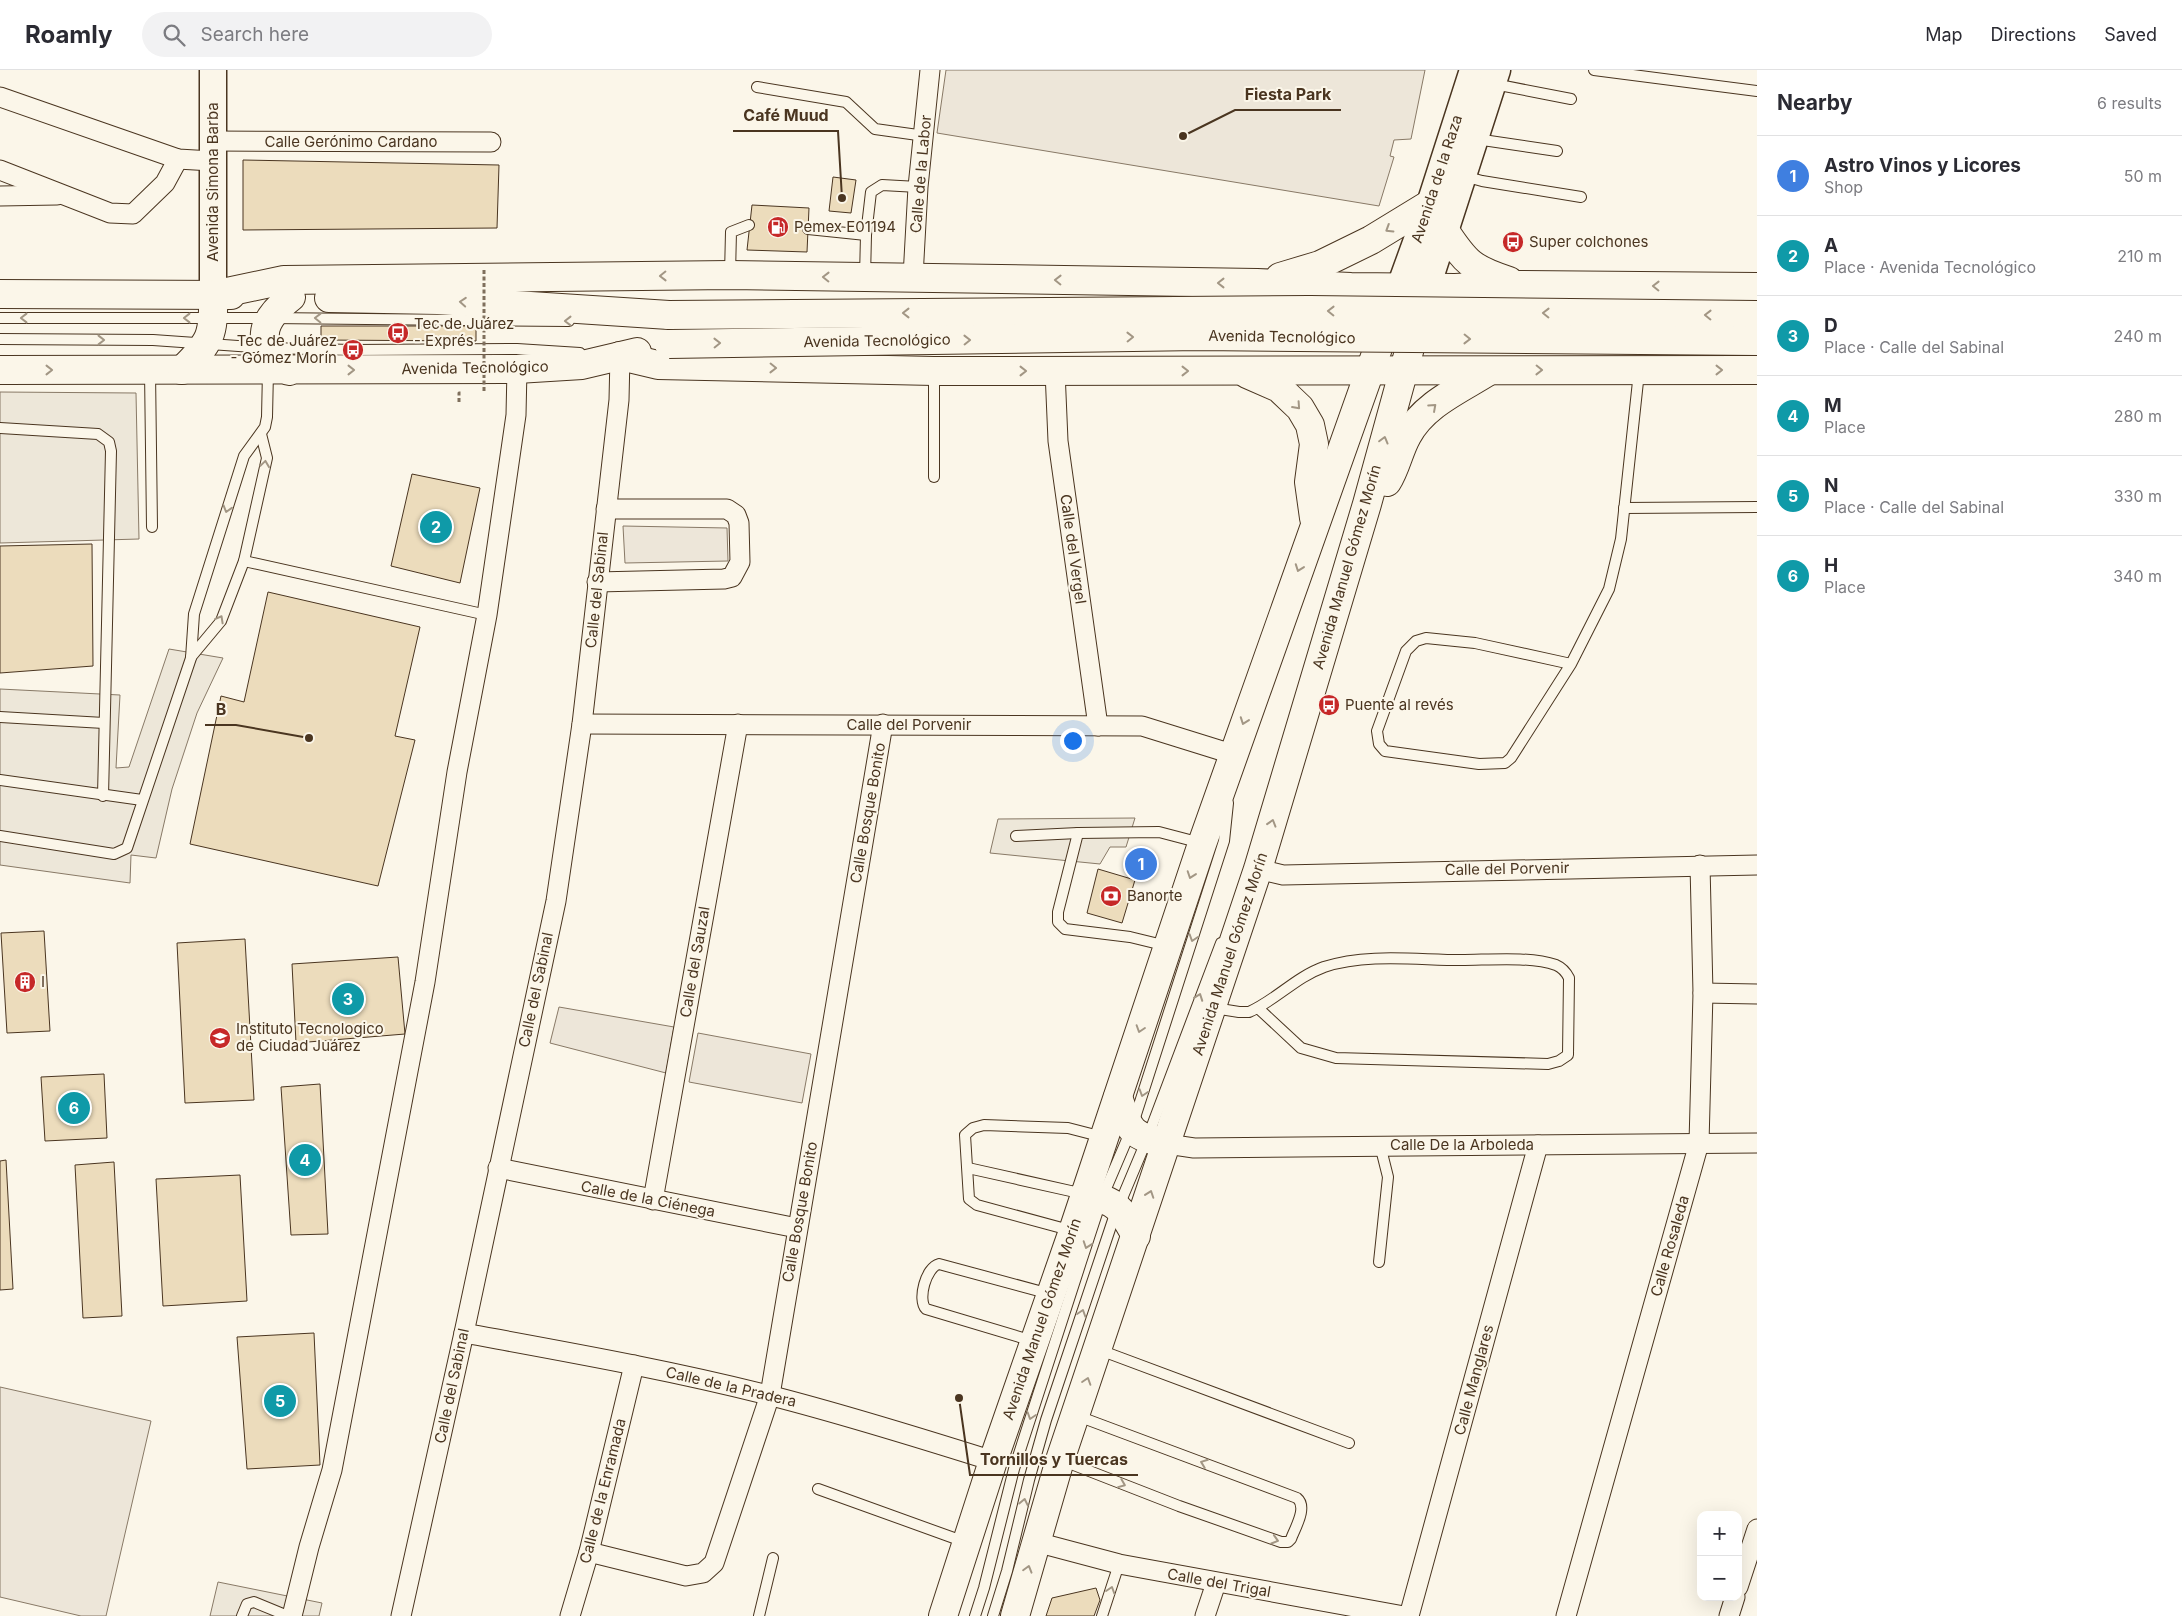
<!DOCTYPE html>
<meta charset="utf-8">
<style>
body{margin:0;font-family:Inter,sans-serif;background:#f2f2f3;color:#2b2b33}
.controls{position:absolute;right:15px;bottom:15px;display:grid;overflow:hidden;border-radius:10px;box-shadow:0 5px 20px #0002}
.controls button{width:45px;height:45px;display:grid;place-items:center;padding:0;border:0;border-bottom:1px solid #e1e1e2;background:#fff;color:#2b2b33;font:25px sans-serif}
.you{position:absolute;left:1072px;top:670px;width:18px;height:18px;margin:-12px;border:4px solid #fff;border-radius:50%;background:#1a73e8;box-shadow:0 0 0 8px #1a73e833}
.badge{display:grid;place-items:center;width:32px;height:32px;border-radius:50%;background:#1a73e8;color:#fff;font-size:16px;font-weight:700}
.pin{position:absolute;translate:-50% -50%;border:2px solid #fff;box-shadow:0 1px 5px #0006}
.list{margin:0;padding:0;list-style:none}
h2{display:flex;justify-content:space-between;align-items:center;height:65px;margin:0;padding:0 20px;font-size:21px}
h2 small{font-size:16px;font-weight:400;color:#7c7c81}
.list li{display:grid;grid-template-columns:32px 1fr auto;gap:15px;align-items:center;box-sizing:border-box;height:80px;padding:0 20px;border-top:1px solid #e1e1e2}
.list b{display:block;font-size:19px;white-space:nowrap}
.list p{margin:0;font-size:16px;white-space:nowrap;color:#7c7c81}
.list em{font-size:16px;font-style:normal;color:#7c7c81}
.icon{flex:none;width:28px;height:28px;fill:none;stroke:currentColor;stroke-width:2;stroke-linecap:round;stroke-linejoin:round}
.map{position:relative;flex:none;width:1757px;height:1546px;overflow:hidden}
header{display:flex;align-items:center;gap:30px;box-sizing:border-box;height:70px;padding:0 25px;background:#fff;border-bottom:1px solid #e1e1e2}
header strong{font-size:24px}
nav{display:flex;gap:28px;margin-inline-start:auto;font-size:18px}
.search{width:350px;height:45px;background:#f2f2f3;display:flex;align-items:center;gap:12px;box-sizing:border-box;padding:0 18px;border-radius:28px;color:#7c7c81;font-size:19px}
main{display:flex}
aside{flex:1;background:#fff}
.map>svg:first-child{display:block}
</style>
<header>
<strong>Roamly</strong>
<div class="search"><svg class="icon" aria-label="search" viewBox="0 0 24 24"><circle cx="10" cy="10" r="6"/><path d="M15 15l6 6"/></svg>Search here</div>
<nav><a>Map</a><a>Directions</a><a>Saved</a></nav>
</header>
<main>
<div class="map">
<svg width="1757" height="1546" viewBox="0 0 1757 1546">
<rect width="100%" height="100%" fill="#fbf6e9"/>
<g fill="#ede6d9" stroke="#887966">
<polygon points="946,0 1425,0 1411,69 1394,70 1390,86 1394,87 1379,136 937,63"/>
<polygon points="623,456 727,458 728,491 625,493"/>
<polygon points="559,937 674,957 666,1003 550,973"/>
<polygon points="698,963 811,984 802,1033 689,1012"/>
<polygon points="0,1317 151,1351 106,1546 81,1546 0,1527"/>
</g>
<g fill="#ede7d9" stroke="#887966">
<polygon points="0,322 136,323 139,469 0,473"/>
<polygon points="169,579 223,588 197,643 172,719 156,788 131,785 130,813 0,795 0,619 120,625 116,698 129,697"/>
<polygon points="1135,748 1126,777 1110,777 1100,794 990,783 998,749"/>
<polygon points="218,1512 322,1533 319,1546 210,1546"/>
</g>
<g fill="#ecdcbc" stroke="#4a3520">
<polygon points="243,90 499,95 497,158 243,160"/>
<polygon points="833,107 856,110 851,143 829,141"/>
<polygon points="752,135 809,138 807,182 747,180"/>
<polygon points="321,256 476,256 476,271 321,270"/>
<polygon points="412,404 480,418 460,513 391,496"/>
<polygon points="92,474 93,596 0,603 0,476"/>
<polygon points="268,522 420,557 395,666 415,670 378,816 190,774 221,626 244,632"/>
<polygon points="1098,799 1135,810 1122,853 1087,843"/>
<polygon points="44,861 50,961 7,963 1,863"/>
<polygon points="245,869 254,1030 185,1033 177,873"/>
<polygon points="398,887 405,964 296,973 292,894"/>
<polygon points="104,1004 107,1068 45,1071 41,1007"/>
<polygon points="320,1014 328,1164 291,1165 281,1017"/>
<polygon points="6,1090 13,1219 0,1220 0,1091"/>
<polygon points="114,1092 122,1246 83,1248 75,1095"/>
<polygon points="240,1105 247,1231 163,1236 156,1109"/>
<polygon points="314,1263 320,1395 247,1399 237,1267"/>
<polygon points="1096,1518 1100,1530 1094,1546 1046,1546 1052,1528"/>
</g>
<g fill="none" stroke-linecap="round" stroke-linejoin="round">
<g stroke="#4a3520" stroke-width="12">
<g id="lane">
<polyline points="1594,0 1757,21"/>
<polyline points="1494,14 1571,29"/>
<polyline points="757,17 846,32 875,59 925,66"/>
<polyline points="1476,69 1557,81"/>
<polyline points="1464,106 1482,111 1581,127"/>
<polyline points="808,159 866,165"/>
<polyline points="730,204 731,162 749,155"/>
<polyline points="865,207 866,165 871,122 882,115 918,117"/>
<polyline points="0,248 270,248 569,251"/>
<polyline points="0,269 153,270 267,278 353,280 517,279 580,283"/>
<polyline points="150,301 152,457"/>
<polyline points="934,301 934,407"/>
<polyline points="0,358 98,364 109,372 111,381 103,726"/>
<polyline points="1624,438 1757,437"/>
<polyline points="244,491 487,545"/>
<polyline points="191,587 221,551 244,491 267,388 261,364"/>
<polyline points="1571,594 1475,573 1426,568 1416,571 1406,581 1377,661 1379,674 1385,681 1479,694 1505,693 1511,688 1571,594 1609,519 1621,469 1639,302"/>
<polyline points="0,647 104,653"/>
<polyline points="0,710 142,730"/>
<polyline points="1078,763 1058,842 1058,852 1065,859 1130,867 1167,876"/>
<polyline points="0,766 114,784 127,778 191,588 194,544 244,386 265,357 267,347 268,301"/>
<polyline points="1016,766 1078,763 1159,762 1201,773"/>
<path d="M 1214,938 L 1239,942 L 1249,942 C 1276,930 1296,907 1324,897 C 1367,883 1417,890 1461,890 C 1489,890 1529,886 1556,895 C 1563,898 1566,902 1569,908 L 1568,985 L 1559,991 L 1548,994 L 1336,988 L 1301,978 L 1258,938"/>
<polyline points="968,1098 1084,1124"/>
<polyline points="1073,1161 977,1135 969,1129 965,1065 973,1058 984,1055 1068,1058 1103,1067"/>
<polyline points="1379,1192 1388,1107 1380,1075"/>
<path d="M 1033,1271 L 926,1239 C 917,1230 926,1197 939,1194 L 1050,1224"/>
<polyline points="1097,1279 1349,1373"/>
<path d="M 1061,1390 L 1179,1436 L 1281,1472 L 1288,1472 L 1291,1469 C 1295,1458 1308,1437 1297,1428 L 1075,1345"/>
<polyline points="818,1419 965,1472"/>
<polyline points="242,1546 247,1534 254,1532 288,1546"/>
<polyline points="759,1546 773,1488"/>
<polyline points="975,1546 984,1518 1014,1399 1081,1192 1102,1128 1131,1060 1224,771 1228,733"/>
<polyline points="993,1546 1007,1501 1029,1410 1046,1350 1113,1150 1147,1069 1221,873"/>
<polyline points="1102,1546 1119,1494"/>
</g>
</g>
<g stroke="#4a3520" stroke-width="21">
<g id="street">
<polyline points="0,27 178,89 212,91"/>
<polyline points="212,71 491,72"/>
<polyline points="0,100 110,143 133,144 165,113 178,89"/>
<polyline points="0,126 57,125"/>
<polyline points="913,207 918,117 930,0"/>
<polyline points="1055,301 1058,371 1098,656"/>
<polyline points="597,512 724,509 732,507 740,492 739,453 736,445 727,439 606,439"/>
<polyline points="582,654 1142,656 1232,684"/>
<polyline points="1258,799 1283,805 1757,795"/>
<polyline points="1703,923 1757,924"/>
<polyline points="1167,1074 1194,1078 1757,1073"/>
<polyline points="498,1098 797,1158"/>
<polyline points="653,1130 738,654"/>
<path d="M 464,1263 C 567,1282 670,1300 772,1326 C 846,1345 920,1368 993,1391"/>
<polyline points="1036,1472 1119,1494 1404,1546"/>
<polyline points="589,1482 686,1506 703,1503 714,1493 770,1325 883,654"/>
<polyline points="1738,1517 1757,1459"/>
<polyline points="292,1546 309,1477 332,1400 425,912 457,702 487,545 516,345 517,299"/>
<polyline points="401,1546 464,1263 556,831 582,654 619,330 620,286"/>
<polyline points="570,1546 589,1482 634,1295"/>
<polyline points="1205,1546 1216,1513"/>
<polyline points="1409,1546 1538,1075"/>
<polyline points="1566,1546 1699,1073 1703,923 1700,795"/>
<polyline points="1729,1546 1735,1527"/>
</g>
</g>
<g stroke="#4a3520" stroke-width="29">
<g id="secondary">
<polyline points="213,0 213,225"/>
<polyline points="1400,217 1430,134 1473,0"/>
<polyline points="1427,217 1497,0"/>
</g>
</g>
<g stroke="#4a3520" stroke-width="30">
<g id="primary">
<path d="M 1445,161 C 1466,193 1472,199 1509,211"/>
<polyline points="1280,207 1320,195 1371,170 1430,134"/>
<polyline points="0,224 231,225"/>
<polyline points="213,225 284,210 730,205 1257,213 1351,217 1455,218 1520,215 1757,217"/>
<polyline points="329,228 438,230 669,245"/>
<polyline points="620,286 658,295 934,301 1757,300"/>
<polyline points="0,300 517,299 582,295 637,282"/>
<path d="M 182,300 C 211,272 214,265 213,225"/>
<path d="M 289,301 C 255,274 258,253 291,227"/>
<polyline points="1247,304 1279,318 1300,338 1310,355 1314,374 1309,412 1314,448"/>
<path d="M 1387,412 C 1396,398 1399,380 1407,366 C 1424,334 1461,319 1489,301"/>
<path d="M 1118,1027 C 1130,1062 1130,1065 1167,1074"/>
<path d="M 1085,1124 C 1118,1132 1120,1137 1136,1166"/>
<polyline points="943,1546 993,1391 1073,1161 1202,774 1389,247"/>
<polyline points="1015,1546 1060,1390 1258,799 1367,434 1419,245"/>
</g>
</g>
<polyline stroke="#7f6f5c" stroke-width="3" stroke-dasharray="4 2.5" stroke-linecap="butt" points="459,332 459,323 461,323"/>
<use href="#lane" stroke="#fbf6e9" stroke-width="10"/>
<use href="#street" stroke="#fbf6e9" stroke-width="19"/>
<use href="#secondary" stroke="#fbf6e9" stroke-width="26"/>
<use href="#primary" stroke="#fbf6e9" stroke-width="28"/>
<g stroke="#4a3520" stroke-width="30" stroke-linecap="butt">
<g id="primary-bridge">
<polyline points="669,245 1310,240 1757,245"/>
<polyline points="669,274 1199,266 1757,271"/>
</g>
</g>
<polyline stroke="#7f6f5c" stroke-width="3" stroke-dasharray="4 2.5" stroke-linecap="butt" points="484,200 484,323"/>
<use href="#primary-bridge" stroke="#fbf6e9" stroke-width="28"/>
</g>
<defs><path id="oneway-chevron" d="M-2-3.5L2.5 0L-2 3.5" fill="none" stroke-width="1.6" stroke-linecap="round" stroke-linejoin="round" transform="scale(1.25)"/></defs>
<g stroke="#a29684">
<use href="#oneway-chevron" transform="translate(1389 159) rotate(148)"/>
<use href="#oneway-chevron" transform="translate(663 206) rotate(179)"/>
<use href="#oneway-chevron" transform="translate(826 207) rotate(-179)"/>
<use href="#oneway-chevron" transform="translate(1058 210) rotate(-179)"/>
<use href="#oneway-chevron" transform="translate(1221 213) rotate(180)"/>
<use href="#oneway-chevron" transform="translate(1656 216) rotate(-179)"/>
<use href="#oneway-chevron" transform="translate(463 232) rotate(-176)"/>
<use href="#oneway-chevron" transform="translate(1331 241) rotate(-179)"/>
<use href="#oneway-chevron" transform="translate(906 243) rotate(180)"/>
<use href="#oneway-chevron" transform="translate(1546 243) rotate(-179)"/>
<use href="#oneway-chevron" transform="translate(1708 245) rotate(-179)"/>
<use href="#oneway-chevron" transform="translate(24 248) rotate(-180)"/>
<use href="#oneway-chevron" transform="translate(187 248) rotate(-180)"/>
<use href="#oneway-chevron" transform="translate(318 248) rotate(-179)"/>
<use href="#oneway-chevron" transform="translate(568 251) rotate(-180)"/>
<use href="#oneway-chevron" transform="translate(1130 267) rotate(-1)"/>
<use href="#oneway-chevron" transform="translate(1467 269) rotate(1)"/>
<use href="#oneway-chevron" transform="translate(101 270)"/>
<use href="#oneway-chevron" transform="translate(967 270) rotate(-1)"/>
<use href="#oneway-chevron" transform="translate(717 273) rotate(-1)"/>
<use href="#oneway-chevron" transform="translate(773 298) rotate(1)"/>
<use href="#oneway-chevron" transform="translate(49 300)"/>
<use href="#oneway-chevron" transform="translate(351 300)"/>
<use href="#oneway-chevron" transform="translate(1539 300) rotate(1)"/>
<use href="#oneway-chevron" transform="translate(1719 300)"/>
<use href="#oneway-chevron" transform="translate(1023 301)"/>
<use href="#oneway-chevron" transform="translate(1185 301)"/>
<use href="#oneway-chevron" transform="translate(1297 336) rotate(48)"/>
<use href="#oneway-chevron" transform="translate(1433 337) rotate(-42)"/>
<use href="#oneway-chevron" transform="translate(1384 370) rotate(-75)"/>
<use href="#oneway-chevron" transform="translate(265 394) rotate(-82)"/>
<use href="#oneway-chevron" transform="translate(227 439) rotate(107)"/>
<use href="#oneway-chevron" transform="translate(1299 498) rotate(110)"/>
<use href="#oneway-chevron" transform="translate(220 549) rotate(-61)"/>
<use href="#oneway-chevron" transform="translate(1244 651) rotate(110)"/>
<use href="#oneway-chevron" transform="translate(1272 753) rotate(-73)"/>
<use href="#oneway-chevron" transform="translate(1191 805) rotate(109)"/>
<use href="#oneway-chevron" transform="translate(1193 868) rotate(108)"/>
<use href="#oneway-chevron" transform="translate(1199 927) rotate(-70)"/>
<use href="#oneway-chevron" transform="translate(1140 959) rotate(108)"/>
<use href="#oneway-chevron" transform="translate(1143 1023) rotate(108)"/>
<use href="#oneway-chevron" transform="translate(1150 1124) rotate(-71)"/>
<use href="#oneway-chevron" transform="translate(1087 1175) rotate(109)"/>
<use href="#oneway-chevron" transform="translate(1082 1243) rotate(-72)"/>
<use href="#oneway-chevron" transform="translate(1087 1311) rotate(-72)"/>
<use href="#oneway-chevron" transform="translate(1031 1346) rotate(108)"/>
<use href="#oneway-chevron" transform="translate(1204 1393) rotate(-159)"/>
<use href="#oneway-chevron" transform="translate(1122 1414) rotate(22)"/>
<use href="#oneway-chevron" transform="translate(1024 1432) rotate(-78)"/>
<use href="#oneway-chevron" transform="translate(1275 1470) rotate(17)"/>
<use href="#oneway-chevron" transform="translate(1028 1499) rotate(-74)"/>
<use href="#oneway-chevron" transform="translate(1111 1520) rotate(-72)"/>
</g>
<defs>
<g id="fuel-disc" transform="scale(1.125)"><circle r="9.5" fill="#c62828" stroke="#fbf6e9"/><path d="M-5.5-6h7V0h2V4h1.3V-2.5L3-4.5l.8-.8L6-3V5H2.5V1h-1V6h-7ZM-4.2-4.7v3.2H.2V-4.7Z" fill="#fff"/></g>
<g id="bus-disc" transform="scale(1.125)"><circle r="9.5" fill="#c62828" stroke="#fbf6e9"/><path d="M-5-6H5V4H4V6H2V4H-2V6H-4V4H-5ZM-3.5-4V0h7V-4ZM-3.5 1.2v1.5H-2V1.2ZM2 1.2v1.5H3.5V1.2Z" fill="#fff"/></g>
<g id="bank-disc" transform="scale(1.125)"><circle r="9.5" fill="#c62828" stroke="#fbf6e9"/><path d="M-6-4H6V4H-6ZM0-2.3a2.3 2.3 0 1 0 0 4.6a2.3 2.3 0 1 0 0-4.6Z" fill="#fff"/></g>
<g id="building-disc" transform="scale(1.125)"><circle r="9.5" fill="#c62828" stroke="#fbf6e9"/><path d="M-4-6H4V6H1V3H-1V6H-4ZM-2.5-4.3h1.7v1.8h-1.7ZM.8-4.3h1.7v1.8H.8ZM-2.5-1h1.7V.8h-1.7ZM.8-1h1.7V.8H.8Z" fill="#fff"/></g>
<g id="university-disc" transform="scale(1.125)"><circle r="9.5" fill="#c62828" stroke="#fbf6e9"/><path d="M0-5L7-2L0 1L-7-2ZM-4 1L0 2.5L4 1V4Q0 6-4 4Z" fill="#fff"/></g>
</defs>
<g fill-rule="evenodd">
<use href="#fuel-disc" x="778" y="157"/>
<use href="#bus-disc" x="1513" y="172"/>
<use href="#bus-disc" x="398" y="263"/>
<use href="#bus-disc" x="353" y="280"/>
<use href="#bus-disc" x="1329" y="635"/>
<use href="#bank-disc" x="1111" y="826"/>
<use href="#building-disc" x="25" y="912"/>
<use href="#university-disc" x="220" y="968"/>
</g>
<g text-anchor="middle" stroke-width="4" stroke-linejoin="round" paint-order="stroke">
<g font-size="15" fill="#4a3520" stroke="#fbf6e9">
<text x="351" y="77">Calle Gerónimo Cardano</text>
<text transform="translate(921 104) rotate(-85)" y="5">Calle de la Labor</text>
<text transform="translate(1437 109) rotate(-72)" y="5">Avenida de la Raza</text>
<text transform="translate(213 112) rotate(-90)" y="5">Avenida Simona Barba</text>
<text transform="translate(1282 267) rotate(1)" y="5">Avenida Tecnológico</text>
<text transform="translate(877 271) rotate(-1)" y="5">Avenida Tecnológico</text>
<text transform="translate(475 298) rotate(-1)" y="5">Avenida Tecnológico</text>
<text transform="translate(1073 479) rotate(82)" y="5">Calle del Vergel</text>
<text transform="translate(1347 497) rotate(-74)" y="5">Avenida Manuel Gómez Morín</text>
<text transform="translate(597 520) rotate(-84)" y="5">Calle del Sabinal</text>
<text x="909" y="660">Calle del Porvenir</text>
<text transform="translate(868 743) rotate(-80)" y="5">Calle Bosque Bonito</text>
<text transform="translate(1507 799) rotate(-1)" y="5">Calle del Porvenir</text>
<text transform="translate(1230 884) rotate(-72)" y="5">Avenida Manuel Gómez Morín</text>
<text transform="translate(695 892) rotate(-80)" y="5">Calle del Sauzal</text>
<text transform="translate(536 920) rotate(-78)" y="5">Calle del Sabinal</text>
<text x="1462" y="1080">Calle De la Arboleda</text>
<text transform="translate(648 1129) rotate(11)" y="5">Calle de la Ciénega</text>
<text transform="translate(800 1142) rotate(-80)" y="5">Calle Bosque Bonito</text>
<text transform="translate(1670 1176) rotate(-74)" y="5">Calle Rosaleda</text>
<text transform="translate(1042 1249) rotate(-71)" y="5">Avenida Manuel Gómez Morín</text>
<text transform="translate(1474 1310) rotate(-75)" y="5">Calle Manglares</text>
<text transform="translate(452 1316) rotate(-78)" y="5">Calle del Sabinal</text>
<text transform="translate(731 1317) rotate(13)" y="5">Calle de la Pradera</text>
<text transform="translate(603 1421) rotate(-76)" y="5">Calle de la Enramada</text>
<text transform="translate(1219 1513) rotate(10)" y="5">Calle del Trigal</text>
</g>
<g font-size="15" fill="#4a3520" stroke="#fbf6e9" text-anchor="start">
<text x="794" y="162">Pemex E01194</text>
<text x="1529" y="177">Super colchones</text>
<text x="414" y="259">Tec de Juárez<tspan x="414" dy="17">- Exprés</tspan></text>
<text x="337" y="276" text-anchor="end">Tec de Juárez<tspan x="337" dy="17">- Gómez Morín</tspan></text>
<text x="1345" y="640">Puente al revés</text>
<text x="1127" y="831">Banorte</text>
<text x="41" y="917">I</text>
<text x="236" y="964">Instituto Tecnologico<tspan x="236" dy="17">de Ciudad Juárez</tspan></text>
</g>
</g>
<path fill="none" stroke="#4a3520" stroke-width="2" d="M1183 66L1235 40H1341M842 128L838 61H733M309 668L236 655H205M959 1328L970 1405H1138"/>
<g fill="#4a3520" stroke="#fbf6e9" stroke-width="2">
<circle cx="1183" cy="66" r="5"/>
<circle cx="842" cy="128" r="5"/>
<circle cx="309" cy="668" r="5"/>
<circle cx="959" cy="1328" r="5"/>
</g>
<g font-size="16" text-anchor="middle" font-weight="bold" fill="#4a3520" stroke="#fbf6e9" stroke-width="4" stroke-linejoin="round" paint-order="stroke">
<text x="1288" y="30">Fiesta Park</text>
<text x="786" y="51">Café Muud</text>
<text x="221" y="645">B</text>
<text x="1054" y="1395">Tornillos y Tuercas</text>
</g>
</svg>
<div class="controls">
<button>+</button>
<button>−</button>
</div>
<div class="you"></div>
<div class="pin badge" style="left:1141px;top:794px;background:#3f7fe0">1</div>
<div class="pin badge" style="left:436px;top:457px;background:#0f9aa8">2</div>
<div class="pin badge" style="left:348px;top:929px;background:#0f9aa8">3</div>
<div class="pin badge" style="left:305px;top:1090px;background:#0f9aa8">4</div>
<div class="pin badge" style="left:280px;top:1331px;background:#0f9aa8">5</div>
<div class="pin badge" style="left:74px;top:1038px;background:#0f9aa8">6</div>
</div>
<aside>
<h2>Nearby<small>6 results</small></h2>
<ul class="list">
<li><span class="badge" style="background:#3f7fe0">1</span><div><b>Astro Vinos y Licores</b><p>Shop</p></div><em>50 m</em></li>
<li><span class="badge" style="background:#0f9aa8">2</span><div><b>A</b><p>Place · Avenida Tecnológico</p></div><em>210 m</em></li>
<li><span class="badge" style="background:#0f9aa8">3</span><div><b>D</b><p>Place · Calle del Sabinal</p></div><em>240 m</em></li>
<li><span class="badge" style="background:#0f9aa8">4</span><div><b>M</b><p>Place</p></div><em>280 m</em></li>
<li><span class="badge" style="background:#0f9aa8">5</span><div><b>N</b><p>Place · Calle del Sabinal</p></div><em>330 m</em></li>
<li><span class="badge" style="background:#0f9aa8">6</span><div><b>H</b><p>Place</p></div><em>340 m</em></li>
</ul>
</aside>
</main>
